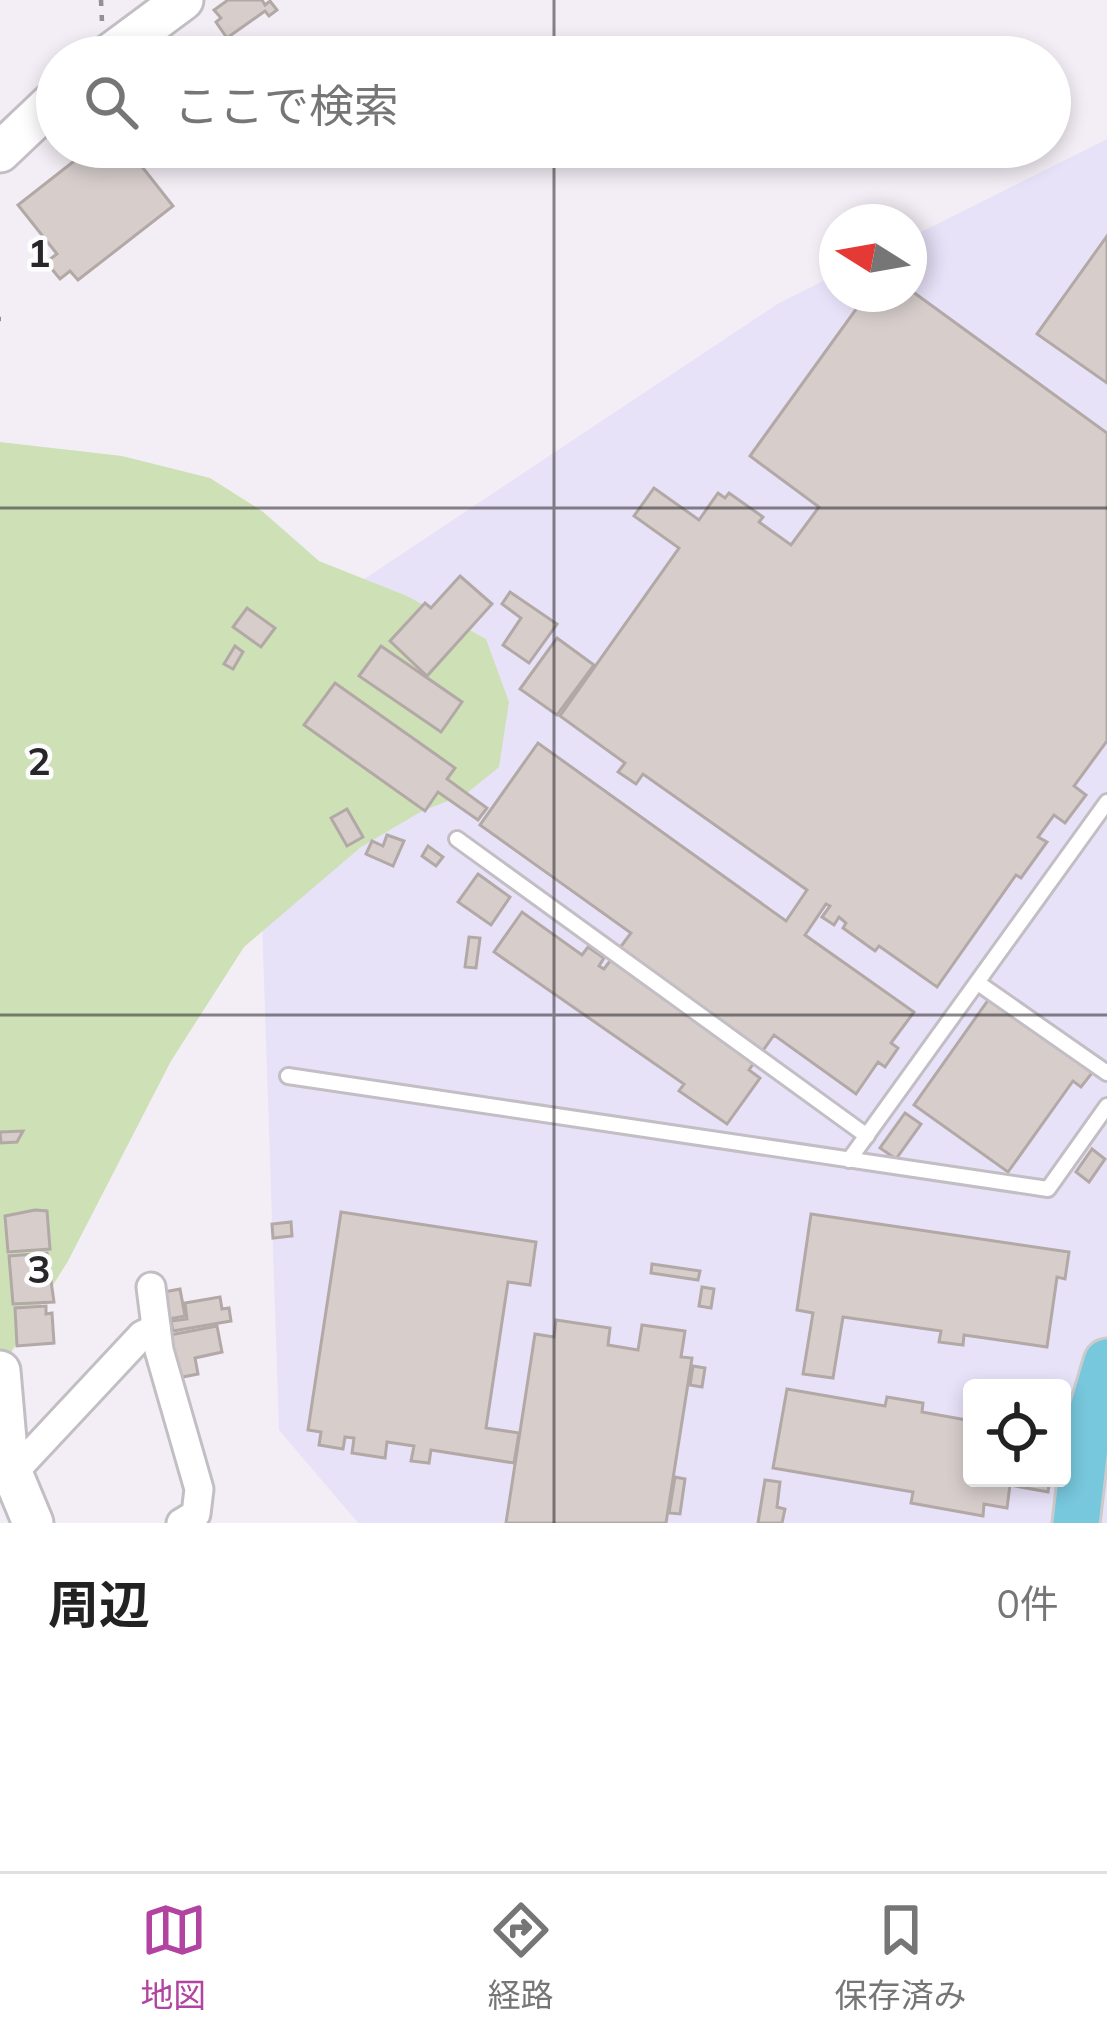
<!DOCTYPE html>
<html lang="ja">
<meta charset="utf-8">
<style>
body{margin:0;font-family:Mulish,"Noto Sans JP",sans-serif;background:#f2f2f2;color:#222}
.controls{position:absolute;right:36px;bottom:36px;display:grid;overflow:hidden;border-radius:12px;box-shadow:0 6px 18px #0003}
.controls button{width:108px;height:108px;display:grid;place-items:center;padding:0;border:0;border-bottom:3px solid #e0e0e0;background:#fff;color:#222;font:60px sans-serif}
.compass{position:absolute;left:819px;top:204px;width:108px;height:108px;border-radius:50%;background:#fff;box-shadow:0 6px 18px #0003;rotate:281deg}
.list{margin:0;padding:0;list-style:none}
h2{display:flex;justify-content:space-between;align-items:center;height:156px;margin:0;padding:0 48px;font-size:51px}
h2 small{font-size:39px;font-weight:400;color:#767676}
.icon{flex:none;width:66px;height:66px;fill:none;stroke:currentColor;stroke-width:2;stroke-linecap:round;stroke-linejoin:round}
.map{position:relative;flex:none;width:1107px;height:1523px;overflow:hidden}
.search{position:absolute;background:#fff;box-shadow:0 6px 18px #0003;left:36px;right:36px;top:36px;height:132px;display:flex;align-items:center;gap:30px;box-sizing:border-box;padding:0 42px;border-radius:66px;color:#767676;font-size:45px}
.sheet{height:348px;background:#fff}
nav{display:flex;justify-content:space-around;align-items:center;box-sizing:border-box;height:168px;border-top:3px solid #e0e0e0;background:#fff;font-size:33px;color:#767676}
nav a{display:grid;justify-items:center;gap:6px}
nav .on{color:#b243a1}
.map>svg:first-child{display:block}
</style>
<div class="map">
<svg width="1107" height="1523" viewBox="0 0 1107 1523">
<rect width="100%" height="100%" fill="#f3eef5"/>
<path fill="#e8e2f8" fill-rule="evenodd" d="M 1107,139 L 1107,1523 L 358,1523 L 279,1430 L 253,653 L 779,303 L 837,274 L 837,294 L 909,294 L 909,238 ZM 972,1388 L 1062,1388 L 1062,1478 L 972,1478 Z"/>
<polygon fill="#cde0b6" points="0,442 122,456 210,478 262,511 319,561 407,596 486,639 509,702 499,767 466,794 422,811 361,847 244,947 171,1061 68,1261 0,1370"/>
<g fill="#d7cecc" stroke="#b2a9a7" stroke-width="3">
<polygon points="228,0 262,0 265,5 270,1 277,10 269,16 265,11 227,38 216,22 221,18 214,10"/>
<polygon points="92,147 141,147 132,154 173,206 78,280 70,271 60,279 46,262 57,254 18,205"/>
<polygon points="1107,236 1107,383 1037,334"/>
<polygon points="909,289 1107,433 1107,741 1074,786 1086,795 1065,823 1054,815 1038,837 1047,842 1021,878 1016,875 937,987 879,946 875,951 843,928 846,923 839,917 834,925 822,917 830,906 826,904 805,935 914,1012 891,1043 898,1048 885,1067 878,1062 856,1094 774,1035 749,1070 760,1078 727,1124 679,1091 684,1084 494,952 522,912 582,955 588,947 604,958 599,966 604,969 631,933 480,825 538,743 786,921 807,890 643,774 636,784 618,772 625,763 560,716 679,548 634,516 654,488 699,520 718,493 725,498 729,493 763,517 759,522 791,545 819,507 750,456 867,294 909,294"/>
<polygon points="460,576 492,604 427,676 390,641 425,603 431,608"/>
<polygon points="510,592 557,624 529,663 503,645 521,618 502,604"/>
<polygon points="247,608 275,628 261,647 233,627"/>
<polygon points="557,638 594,665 557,715 520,689"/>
<polygon points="235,646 243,652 233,669 224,664"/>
<polygon points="381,646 462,702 441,732 359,676"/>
<polygon points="335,683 455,768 447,779 487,808 478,820 438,792 425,811 304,725"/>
<polygon points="347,809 363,837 347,846 331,818"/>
<polygon points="387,835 404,841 393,866 366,854 372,841 383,846"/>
<polygon points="428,846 443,857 436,866 422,856"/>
<polygon points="478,874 510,897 491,925 458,902"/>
<polygon points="469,937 480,938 476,968 465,967"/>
<polygon points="991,996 1085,1063 1083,1066 1092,1073 1081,1087 1073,1081 1008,1172 914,1105"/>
<polygon points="905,1113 921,1124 896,1159 880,1148"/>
<polygon points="23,1131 17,1142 1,1143 0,1132"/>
<polygon points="1092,1149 1105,1159 1089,1182 1076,1172"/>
<polygon points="35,1210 47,1211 50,1249 8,1252 5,1216"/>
<polygon points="341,1212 536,1242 530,1285 508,1282 486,1428 519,1433 514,1463 431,1450 429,1463 411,1461 414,1446 387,1442 385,1458 352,1453 354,1438 345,1437 343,1449 319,1445 321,1432 308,1430"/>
<polygon points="811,1214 1069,1252 1065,1279 1057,1277 1047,1347 964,1335 963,1345 939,1342 941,1331 843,1317 833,1378 803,1374 813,1313 797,1310"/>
<polygon points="291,1222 292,1236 273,1238 272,1224"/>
<polygon points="47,1253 54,1302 13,1304 9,1256"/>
<polygon points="652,1264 700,1271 698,1280 651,1273"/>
<polygon points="702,1287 714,1289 711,1308 699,1306"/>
<polygon points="180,1289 185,1316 169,1319 164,1292"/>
<polygon points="220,1297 222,1309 229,1308 231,1321 173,1331 171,1321 187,1319 185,1303"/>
<polygon points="46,1306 46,1314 52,1313 54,1343 17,1346 15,1308"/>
<polygon points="556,1320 610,1328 608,1345 638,1350 642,1325 685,1331 681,1357 692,1358 666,1523 506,1523 535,1334 554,1337"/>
<polygon points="217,1326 222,1352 195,1358 198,1374 178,1378 170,1335"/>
<polygon points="693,1366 705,1368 702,1387 690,1385"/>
<polygon points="787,1389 885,1406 887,1397 923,1403 922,1412 972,1421 972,1478 1050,1478 1048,1492 1010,1485 1007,1508 984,1504 983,1516 911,1503 913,1492 773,1468"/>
<polygon points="675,1477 685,1479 680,1514 669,1513"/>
<polygon points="765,1480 780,1482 777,1507 785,1509 782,1523 758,1523"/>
</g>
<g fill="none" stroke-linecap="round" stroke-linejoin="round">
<g stroke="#c3bdc4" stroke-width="20">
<g id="lane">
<polyline points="457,839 867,1136"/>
<polyline points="978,983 1107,1073"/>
<polyline points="288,1076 1048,1189 1107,1106"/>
<polyline points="849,1160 1107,802"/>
</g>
</g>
<g stroke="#c3bdc4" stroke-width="33">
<g id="street">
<polyline points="151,1287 159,1350 199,1489 196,1514 181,1523"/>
<polyline points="13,1473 142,1335 156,1328"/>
</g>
</g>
<g stroke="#c3bdc4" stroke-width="45">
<g id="secondary">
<polyline points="106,57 183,0"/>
<polyline points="0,152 57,98"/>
<polyline points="0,1371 8,1463 33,1523"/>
</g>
</g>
<g stroke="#cbcbcb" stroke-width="51">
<polyline id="primary" points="1076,1523 1087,1429 1107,1362"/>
</g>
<g stroke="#938f94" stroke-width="4.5" stroke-dasharray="6 9" stroke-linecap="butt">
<polyline points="101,0 102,22"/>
<polyline points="0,319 1,319"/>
</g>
<use href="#lane" stroke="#fff" stroke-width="14"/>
<use href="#street" stroke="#fff" stroke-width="27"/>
<use href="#secondary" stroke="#fff" stroke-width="39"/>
<use href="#primary" stroke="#77c7dd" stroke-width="45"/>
</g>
<path fill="none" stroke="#282628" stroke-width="3" stroke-opacity="0.55" d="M 554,0 L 554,57M 554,147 L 554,1523M 0,508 L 1107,508M 0,1015 L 1107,1015"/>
<g font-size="39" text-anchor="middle" font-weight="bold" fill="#282628" stroke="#fefdfe" stroke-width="9" stroke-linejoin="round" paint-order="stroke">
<text x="39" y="267">1</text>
<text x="39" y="775">2</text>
<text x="39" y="1283">3</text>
</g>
</svg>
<div class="controls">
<button><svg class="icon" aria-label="locate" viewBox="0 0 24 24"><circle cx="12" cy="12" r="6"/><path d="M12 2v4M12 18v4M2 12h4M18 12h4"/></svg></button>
</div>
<svg class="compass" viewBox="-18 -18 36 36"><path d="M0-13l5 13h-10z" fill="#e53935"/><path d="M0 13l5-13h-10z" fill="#767676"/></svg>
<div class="search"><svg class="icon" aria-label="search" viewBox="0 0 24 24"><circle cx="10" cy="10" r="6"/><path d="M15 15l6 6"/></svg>ここで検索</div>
</div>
<section class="sheet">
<h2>周辺<small>0件</small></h2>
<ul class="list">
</ul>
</section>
<nav>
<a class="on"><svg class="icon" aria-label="map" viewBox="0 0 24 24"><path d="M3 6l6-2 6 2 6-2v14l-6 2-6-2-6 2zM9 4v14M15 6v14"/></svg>地図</a>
<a><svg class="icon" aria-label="directions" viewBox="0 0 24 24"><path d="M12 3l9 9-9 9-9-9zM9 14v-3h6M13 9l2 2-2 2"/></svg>経路</a>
<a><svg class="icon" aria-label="saved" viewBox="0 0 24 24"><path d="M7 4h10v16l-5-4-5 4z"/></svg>保存済み</a>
</nav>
